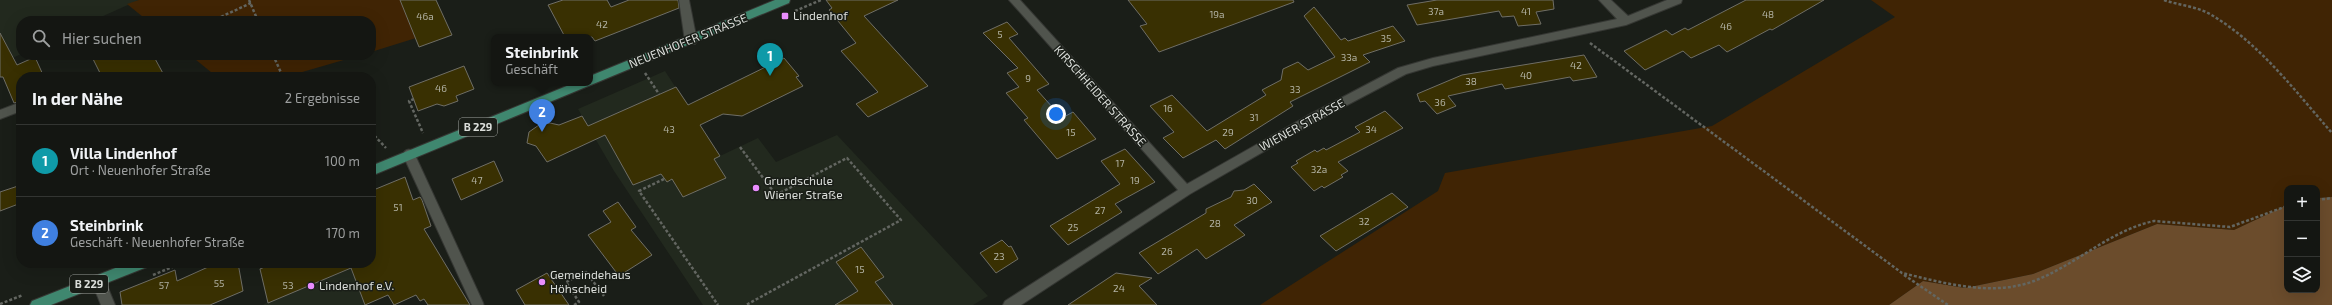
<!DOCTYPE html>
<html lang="de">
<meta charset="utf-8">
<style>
body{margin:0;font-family:"Exo 2",sans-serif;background:#212320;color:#f1f3f6}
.controls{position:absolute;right:12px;bottom:12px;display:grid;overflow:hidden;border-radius:8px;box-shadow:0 4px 16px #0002}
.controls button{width:36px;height:36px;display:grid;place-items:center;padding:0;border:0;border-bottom:1px solid #333532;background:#141612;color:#f1f3f6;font:20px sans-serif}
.you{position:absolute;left:1056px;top:114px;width:14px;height:14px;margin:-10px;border:3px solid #fff;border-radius:50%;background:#1a73e8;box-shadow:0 0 0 6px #1a73e833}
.badge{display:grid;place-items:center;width:26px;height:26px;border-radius:50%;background:#e98dfe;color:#fff;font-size:13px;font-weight:700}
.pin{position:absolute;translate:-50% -33px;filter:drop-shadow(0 1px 2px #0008)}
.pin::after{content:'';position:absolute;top:21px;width:14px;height:12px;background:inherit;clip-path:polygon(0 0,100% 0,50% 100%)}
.popup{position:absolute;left:491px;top:34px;width:102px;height:52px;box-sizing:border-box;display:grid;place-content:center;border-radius:8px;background:#141612;filter:drop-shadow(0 1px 3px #0005);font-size:13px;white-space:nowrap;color:#9d9f9f}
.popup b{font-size:15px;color:#f1f3f6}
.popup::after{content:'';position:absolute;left:50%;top:100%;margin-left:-8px;border:8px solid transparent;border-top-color:#141612}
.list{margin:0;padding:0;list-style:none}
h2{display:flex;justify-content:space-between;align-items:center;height:52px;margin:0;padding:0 16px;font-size:17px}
h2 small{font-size:13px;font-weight:400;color:#9d9f9f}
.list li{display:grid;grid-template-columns:26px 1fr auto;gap:12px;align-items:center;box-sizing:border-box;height:72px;padding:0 16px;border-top:1px solid #333532}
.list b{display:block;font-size:15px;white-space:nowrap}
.list p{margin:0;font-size:13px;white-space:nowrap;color:#9d9f9f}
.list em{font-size:13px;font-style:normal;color:#9d9f9f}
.icon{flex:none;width:22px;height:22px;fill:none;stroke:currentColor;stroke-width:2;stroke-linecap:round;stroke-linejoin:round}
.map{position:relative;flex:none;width:2332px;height:305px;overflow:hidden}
.search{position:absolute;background:#141612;box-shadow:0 4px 16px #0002;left:16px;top:16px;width:360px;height:44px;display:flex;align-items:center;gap:10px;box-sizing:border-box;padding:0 14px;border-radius:16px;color:#9d9f9f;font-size:15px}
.panel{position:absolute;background:#141612;box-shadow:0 4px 16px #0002;left:16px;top:72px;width:360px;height:196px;border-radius:16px}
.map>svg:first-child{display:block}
</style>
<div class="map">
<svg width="2332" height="305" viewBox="0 0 2332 305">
<rect width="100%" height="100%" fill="#1a1e18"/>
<g fill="#22291e">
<polygon points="0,0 139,0 92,21 21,21 21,54 0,64"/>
<polygon points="665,71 720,156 758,138 776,162 837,135 988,296 973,305 703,305 614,171 578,109"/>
<polygon points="258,263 350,263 365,305 263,305 268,302"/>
</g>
<g fill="#402404">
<polygon points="139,0 400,0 416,38 371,52 371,21 148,21 127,4"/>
<polygon points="1871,0 2332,0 2332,197 2317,198 2317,188 2287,188 2287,205 2234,230 2157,224 2033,274 1965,288 1923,281 1889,305 1260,305 1438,191 1445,173 1712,126 1895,17"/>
<polygon points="190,55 361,55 285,77 217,77"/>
</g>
<polygon fill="#6b4c2c" points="2332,197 2332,305 1889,305 1923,281 1965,288 2033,274 2157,224 2234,230 2287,205 2287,290 2317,290 2317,198"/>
<g fill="#393002" stroke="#6f6e66">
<polygon points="400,0 436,0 452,35 419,47"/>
<polygon points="563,0 607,0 611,7 629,0 678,0 679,8 595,41 592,37 565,37 548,5"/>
<polygon points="826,0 898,0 864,16 928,86 868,117 856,104 878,92 841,51 856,43 829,10 832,8"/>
<polygon points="1128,0 1293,0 1294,2 1159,52 1140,26 1147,24"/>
<polygon points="1437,0 1553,0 1554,9 1536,12 1541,24 1518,26 1514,16 1502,17 1499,11 1417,25 1407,5"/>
<polygon points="1746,0 1824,0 1772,30 1770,29 1727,52 1719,45 1691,58 1683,51 1645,70 1624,51 1666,30 1672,35 1685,28 1688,30"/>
<polygon points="1314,7 1341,40 1345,38 1348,41 1393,26 1405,41 1363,55 1370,62 1290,102 1293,106 1225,149 1216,140 1183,158 1163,138 1174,132 1150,106 1172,95 1207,131 1266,95 1262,90 1281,80 1283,69 1298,62 1308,70 1335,57 1304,16"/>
<polygon points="1007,22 1018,34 1009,38 1049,84 1037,90 1062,118 1073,112 1096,139 1057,159 1024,120 1028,118 1006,93 1019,87 1007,73 1018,68 983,33"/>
<polygon points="0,33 17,65 35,57 44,77 21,77 21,101 14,103 3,77 0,77"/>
<polygon points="91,55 153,55 165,77 102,77"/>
<polygon points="1584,55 1597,77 1573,81 1570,77 1505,89 1502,84 1448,96 1456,106 1437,114 1425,101 1420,102 1417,94 1462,75"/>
<polygon points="784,58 799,76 796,77 803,86 742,116 723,114 700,125 720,156 714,159 726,178 683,197 672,179 667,182 661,174 633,185 605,135 547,162 536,146 527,143 529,132 539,125 550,123 559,125 582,116 588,126 676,87 688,105"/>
<polygon points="464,66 474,89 456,96 458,101 444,106 437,104 418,111 409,87"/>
<polygon points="1385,111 1403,128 1338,162 1348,171 1341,175 1343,177 1324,188 1322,186 1314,191 1291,167 1298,163 1296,161 1315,150 1317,152 1324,148 1326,150 1360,132 1355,127"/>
<polygon points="1125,149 1155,182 1115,204 1122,212 1068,245 1050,226 1120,184 1101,161"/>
<polygon points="494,161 503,181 461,200 452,179"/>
<polygon points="405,177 413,200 420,197 422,200 431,226 424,229 470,305 428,305 424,299 420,301 416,295 394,305 388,295 365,305 351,268 268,303 260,269 274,263 371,263 371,191"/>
<polygon points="1254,184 1272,202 1234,225 1245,235 1206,259 1197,249 1158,274 1139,253 1206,213 1206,209 1231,197 1234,191 1244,190"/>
<polygon points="21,185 21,203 0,211 0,192"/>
<polygon points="1392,193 1408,207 1336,251 1320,236"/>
<polygon points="618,202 636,227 631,230 652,255 619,276 588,235 611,222 603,211"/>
<polygon points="1002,240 1009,247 1011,246 1018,259 996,273 980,253"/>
<polygon points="861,247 884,277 875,282 893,305 835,305 858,291 836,262"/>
<polygon points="217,263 238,263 243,291 210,305 122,305 120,292 175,270 177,281"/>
<polygon points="547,273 569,305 525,305 516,290"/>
<polygon points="1116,273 1152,278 1139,286 1157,305 1068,305"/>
</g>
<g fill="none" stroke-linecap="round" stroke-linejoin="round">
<g stroke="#353733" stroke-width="13">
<polyline id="service" points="409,155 478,305"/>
</g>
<g stroke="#353733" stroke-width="2">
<g id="minor">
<polygon points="679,0 689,0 697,41 695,44 687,44 685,41"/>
<polygon points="1009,0 1020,0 1187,184 1307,116 1398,68 1433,58 1617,19 1599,0 1611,0 1628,16 1667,0 1682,0 1681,3 1626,25 1433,66 1406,74 1315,122 1190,194 1021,305 1003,305 1005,301 1178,190"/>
<polygon points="21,102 21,111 0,119 0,110"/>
<polygon points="98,275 103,276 115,305 101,305 91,280 93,276"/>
</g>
</g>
<g stroke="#353733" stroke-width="2">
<g id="primary">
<polygon points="775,0 790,0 789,3 371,176 371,166 574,83 590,83 590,76"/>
<polygon points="128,263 148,263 147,267 51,305 30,305 32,301"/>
</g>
</g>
<g stroke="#636661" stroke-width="2.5" stroke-dasharray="3 2" stroke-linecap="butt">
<polyline points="249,0 258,21"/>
<path d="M 2164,0 C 2178,5 2194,6 2208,13 C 2258,41 2295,91 2332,133"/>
<polyline points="795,11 821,0"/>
<polyline points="212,21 251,3"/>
<path d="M 1590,43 L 1902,273 C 1944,283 1992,297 2034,281 C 2076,265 2109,231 2154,221 L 2230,227 L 2287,206"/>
<polyline points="273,55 283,77"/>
<polyline points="645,73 659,94"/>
<polyline points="414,99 409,101 423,133"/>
<polyline points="371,132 386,148"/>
<polyline points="740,147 776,195 847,158 901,220 746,305"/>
<polyline points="664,179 639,191 718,305"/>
<polyline points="2317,200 2332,198"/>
<polyline points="153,275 182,263"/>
<polyline points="1904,275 1948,305"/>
<polyline points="0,304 23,295"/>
<polyline points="574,305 579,302 566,282 586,272 604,296"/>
</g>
<use href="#service" stroke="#50544d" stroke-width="11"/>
<use href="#minor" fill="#50544d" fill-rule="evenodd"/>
<use href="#primary" fill="#3f876f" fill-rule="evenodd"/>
</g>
<g fill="#e98dfe" stroke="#1a1e18" stroke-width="1.5">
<rect x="781" y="12" width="8" height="8" rx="2"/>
<circle cx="756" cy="188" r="4"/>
<circle cx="542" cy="282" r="4"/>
<circle cx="311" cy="286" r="4"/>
</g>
<g text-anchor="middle" stroke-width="3" stroke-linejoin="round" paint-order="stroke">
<g font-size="10" fill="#b2b2a4">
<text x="1436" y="15">37a</text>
<text x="1526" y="15">41</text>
<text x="1217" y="18">19a</text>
<text x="1768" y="18">48</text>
<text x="425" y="20">46a</text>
<text x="602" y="28">42</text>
<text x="1726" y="30">46</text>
<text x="1000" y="38">5</text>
<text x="1386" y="42">35</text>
<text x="1349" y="61">33a</text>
<text x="1576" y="69">42</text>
<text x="1526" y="79">40</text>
<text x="1028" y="82">9</text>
<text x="1471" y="85">38</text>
<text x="441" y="92">46</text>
<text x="1295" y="93">33</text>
<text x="1440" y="106">36</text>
<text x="1168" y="112">16</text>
<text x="1254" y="121">31</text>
<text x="669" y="133">43</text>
<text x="1371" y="133">34</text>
<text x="1071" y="136">15</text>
<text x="1228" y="136">29</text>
<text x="1120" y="167">17</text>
<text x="1319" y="173">32a</text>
<text x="477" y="184">47</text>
<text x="1135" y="184">19</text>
<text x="1252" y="204">30</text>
<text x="398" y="211">51</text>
<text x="1100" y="214">27</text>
<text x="1364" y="225">32</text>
<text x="1215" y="227">28</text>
<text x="1073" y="231">25</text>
<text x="1167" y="255">26</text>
<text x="999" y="260">23</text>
<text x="860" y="273">15</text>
<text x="219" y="287">55</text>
<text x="164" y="289">57</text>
<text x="288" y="289">53</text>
<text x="1119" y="292">24</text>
</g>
<g fill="#1a1e18" stroke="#a1a4a0" stroke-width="1">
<rect x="459" y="118" width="38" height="18" rx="3"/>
<rect x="70" y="275" width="38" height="18" rx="3"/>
</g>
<g font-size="11" font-weight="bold" fill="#dbdeda">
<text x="478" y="131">B 229</text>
<text x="89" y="288">B 229</text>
</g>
<g font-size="12" fill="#dbdeda" stroke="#1a1e18" text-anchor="start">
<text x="793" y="20">Lindenhof</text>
<text x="764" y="185">Grundschule<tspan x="764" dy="14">Wiener Straße</tspan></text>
<text x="550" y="279">Gemeindehaus<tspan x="550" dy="14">Höhscheid</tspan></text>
<text x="319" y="290">Lindenhof e.V.</text>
</g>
<g font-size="12" fill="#dbdeda" stroke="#1a1e18">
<text transform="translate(688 41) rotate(-22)" y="4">NEUENHOFER STRASSE</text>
<text transform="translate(1100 96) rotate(48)" y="4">KIRSCHHEIDER STRASSE</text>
<text transform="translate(1302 125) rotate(-29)" y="4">WIENER STRASSE</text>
</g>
</g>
</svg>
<div class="controls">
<button>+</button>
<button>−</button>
<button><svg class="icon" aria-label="layers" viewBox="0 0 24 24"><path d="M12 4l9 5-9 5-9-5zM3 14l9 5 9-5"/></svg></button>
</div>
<div class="you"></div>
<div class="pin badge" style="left:770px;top:76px;background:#0f9aa8">1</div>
<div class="pin badge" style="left:542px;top:132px;background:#3f7fe0">2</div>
<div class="popup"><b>Steinbrink</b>Geschäft</div>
<div class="search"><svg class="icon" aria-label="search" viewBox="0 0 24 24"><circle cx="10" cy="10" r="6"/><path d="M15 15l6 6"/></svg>Hier suchen</div>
<section class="panel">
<h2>In der Nähe<small>2 Ergebnisse</small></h2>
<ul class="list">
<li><span class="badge" style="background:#0f9aa8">1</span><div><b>Villa Lindenhof</b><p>Ort · Neuenhofer Straße</p></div><em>100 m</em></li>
<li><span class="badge" style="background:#3f7fe0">2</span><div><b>Steinbrink</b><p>Geschäft · Neuenhofer Straße</p></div><em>170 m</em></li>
</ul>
</section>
</div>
